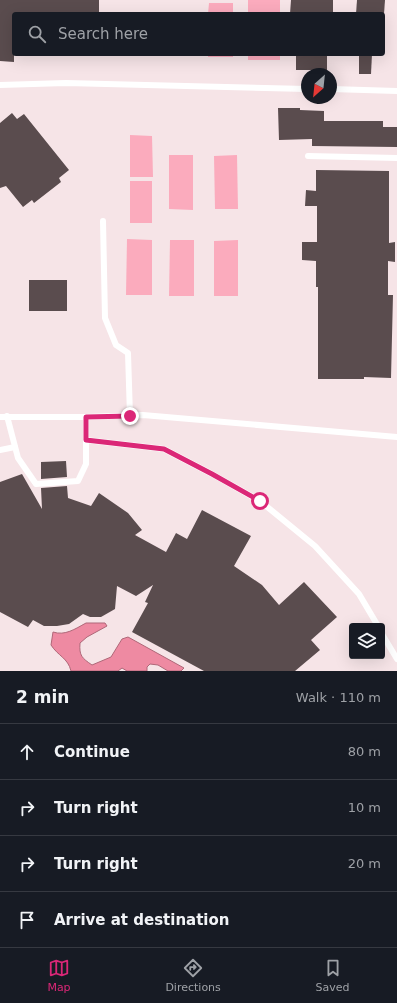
<!DOCTYPE html>
<meta charset="utf-8">
<style>
body{margin:0;font-family:"DejaVu Sans",sans-serif;background:#242831;color:#f1f3f6}
.controls{position:absolute;right:12px;bottom:12px;display:grid;overflow:hidden;border-radius:4px;box-shadow:0 4px 16px #0002}
.controls button{width:36px;height:36px;display:grid;place-items:center;padding:0;border:0;border-bottom:1px solid #363941;background:#171b24;color:#f1f3f6;font:20px sans-serif}
.compass{position:absolute;left:301px;top:68px;width:36px;height:36px;border-radius:50%;background:#171b24;box-shadow:0 4px 16px #0002;rotate:207deg}
.stop{position:absolute;width:12px;height:12px;margin:-9px;border:3px solid #db2777;border-radius:50%;background:#fff}
.stop.end{background:#db2777;border-color:#fff;box-shadow:0 1px 4px #0008}
.list{margin:0;padding:0;list-style:none}
h2{display:flex;justify-content:space-between;align-items:center;height:52px;margin:0;padding:0 16px;font-size:17px}
h2 small{font-size:13px;font-weight:400;color:#9ea1a6}
.list li{display:grid;grid-template-columns:26px 1fr auto;gap:12px;align-items:center;box-sizing:border-box;height:56px;padding:0 16px;border-top:1px solid #363941}
.list b{display:block;font-size:15px;white-space:nowrap}
.list em{font-size:13px;font-style:normal;color:#9ea1a6}
.icon{flex:none;width:22px;height:22px;fill:none;stroke:currentColor;stroke-width:2;stroke-linecap:round;stroke-linejoin:round}
.map{position:relative;flex:none;width:397px;height:671px;overflow:hidden}
.search{position:absolute;background:#171b24;box-shadow:0 4px 16px #0002;left:12px;right:12px;top:12px;height:44px;display:flex;align-items:center;gap:10px;box-sizing:border-box;padding:0 14px;border-radius:4px;color:#9ea1a6;font-size:15px}
.sheet{height:276px;background:#171b24}
nav{display:flex;justify-content:space-around;align-items:center;box-sizing:border-box;height:56px;border-top:1px solid #363941;background:#171b24;font-size:11px;color:#9ea1a6}
nav a{display:grid;justify-items:center;gap:2px}
nav .on{color:#db2777}
.map>svg:first-child{display:block}
</style>
<div class="map">
<svg width="397" height="671" viewBox="0 0 397 671">
<rect width="100%" height="100%" fill="#f6e4e7"/>
<g fill="#fbabbd">
<rect x="248" y="0" width="32" height="14"/>
<polygon points="209,3 233,3 233,14 208,14"/>
<rect x="208" y="54" width="25" height="3"/>
<rect x="248" y="54" width="32" height="6"/>
<polygon points="130,135 152,136 153,177 130,177"/>
<polygon points="169,155 193,155 193,210 169,209"/>
<polygon points="237,155 238,209 215,209 214,156"/>
<rect x="130" y="181" width="22" height="42"/>
<polygon points="127,239 152,240 152,295 126,295"/>
<polygon points="170,240 194,240 194,296 169,296"/>
<polygon points="238,240 238,296 214,296 214,241"/>
</g>
<path fill="#ee8aa2" stroke="#af6778" d="M 86,623 L 105,623 L 107,626 L 87,637 L 80,643 C 79,656 82,658 92,665 L 111,657 L 122,639 L 128,637 L 184,668 L 181,671 L 168,671 L 158,665 L 150,664 L 147,667 L 147,671 L 127,671 L 122,668 L 118,671 L 71,671 C 68,658 58,656 51,645 L 53,632 C 65,636 75,629 86,623 Z"/>
<g fill="#5a4c4e">
<polygon points="0,0 99,0 99,14 14,14 14,62 0,61"/>
<polygon points="291,0 333,0 333,13 328,12 328,14 290,14"/>
<polygon points="357,0 385,0 384,14 356,14"/>
<rect x="296" y="54" width="31" height="16"/>
<polygon points="359,54 372,54 371,74 359,74"/>
<polygon points="278,108 300,108 300,110 324,111 324,121 383,121 383,127 397,127 397,147 312,146 312,139 279,140"/>
<polygon points="12,113 17,119 24,114 69,170 59,178 61,182 34,203 32,200 23,207 6,186 0,188 0,123"/>
<polygon points="316,170 389,171 389,243 395,242 395,262 388,261 388,295 393,295 391,378 364,377 364,379 318,379 318,287 316,287 316,261 302,260 302,242 317,242 317,206 305,206 306,190 316,191"/>
<rect x="29" y="280" width="38" height="31"/>
<polygon points="66,461 67,477 41,479 41,462"/>
<polygon points="22,474 42,509 41,488 67,486 68,498 91,506 99,493 128,513 142,530 135,535 166,552 176,533 187,539 202,510 251,536 234,566 262,585 279,605 304,582 337,617 311,640 320,650 295,671 204,671 132,632 148,603 145,602 153,585 136,596 117,586 115,609 101,617 90,617 83,614 69,624 57,626 44,626 33,620 28,627 0,612 0,482"/>
</g>
<g fill="none" stroke-linecap="round" stroke-linejoin="round">
<g stroke="#fff" stroke-width="6">
<polyline points="0,85 66,83 307,89"/>
<polyline points="331,89 397,91"/>
<polyline points="308,156 397,158"/>
<polyline points="103,221 105,318 116,345 128,353 130,416"/>
<polyline points="7,416 18,458 36,484 78,481 86,464 86,417"/>
<polyline points="0,417 86,417 143,415 397,437"/>
<polyline points="86,440 164,449 212,474 260,501 315,546 359,594 378,626"/>
<polyline points="0,450 15,447"/>
<polyline points="382,634 397,659"/>
</g>
</g>
<g fill="none" stroke-linecap="round" stroke-linejoin="round">
<polyline stroke="#db2777" stroke-width="5" points="130,416 86,417 86,440 164,449 212,474 260,501"/>
</g>
</svg>
<div class="controls">
<button><svg class="icon" aria-label="layers" viewBox="0 0 24 24"><path d="M12 4l9 5-9 5-9-5zM3 14l9 5 9-5"/></svg></button>
</div>
<svg class="compass" viewBox="-18 -18 36 36"><path d="M0-13l5 13h-10z" fill="#e53935"/><path d="M0 13l5-13h-10z" fill="#9ea1a6"/></svg>
<div class="stop" style="left:260px;top:501px"></div>
<div class="stop end" style="left:130px;top:416px"></div>
<div class="search"><svg class="icon" aria-label="search" viewBox="0 0 24 24"><circle cx="10" cy="10" r="6"/><path d="M15 15l6 6"/></svg>Search here</div>
</div>
<section class="sheet">
<h2>2 min<small>Walk · 110 m</small></h2>
<ul class="list">
<li><svg class="icon" aria-label="ahead" viewBox="0 0 24 24"><path d="M12 20V5M6 11l6-6 6 6"/></svg><div><b>Continue</b></div><em>80 m</em></li>
<li><svg class="icon" aria-label="right" viewBox="0 0 24 24"><path d="M7 20v-9h11M14 6l5 5-5 5"/></svg><div><b>Turn right</b></div><em>10 m</em></li>
<li><svg class="icon" aria-label="right" viewBox="0 0 24 24"><path d="M7 20v-9h11M14 6l5 5-5 5"/></svg><div><b>Turn right</b></div><em>20 m</em></li>
<li><svg class="icon" aria-label="arrive" viewBox="0 0 24 24"><path d="M6 21V4h12l-3 4 3 4H6"/></svg><div><b>Arrive at destination</b></div></li>
</ul>
</section>
<nav>
<a class="on"><svg class="icon" aria-label="map" viewBox="0 0 24 24"><path d="M3 6l6-2 6 2 6-2v14l-6 2-6-2-6 2zM9 4v14M15 6v14"/></svg>Map</a>
<a><svg class="icon" aria-label="directions" viewBox="0 0 24 24"><path d="M12 3l9 9-9 9-9-9zM9 14v-3h6M13 9l2 2-2 2"/></svg>Directions</a>
<a><svg class="icon" aria-label="saved" viewBox="0 0 24 24"><path d="M7 4h10v16l-5-4-5 4z"/></svg>Saved</a>
</nav>
